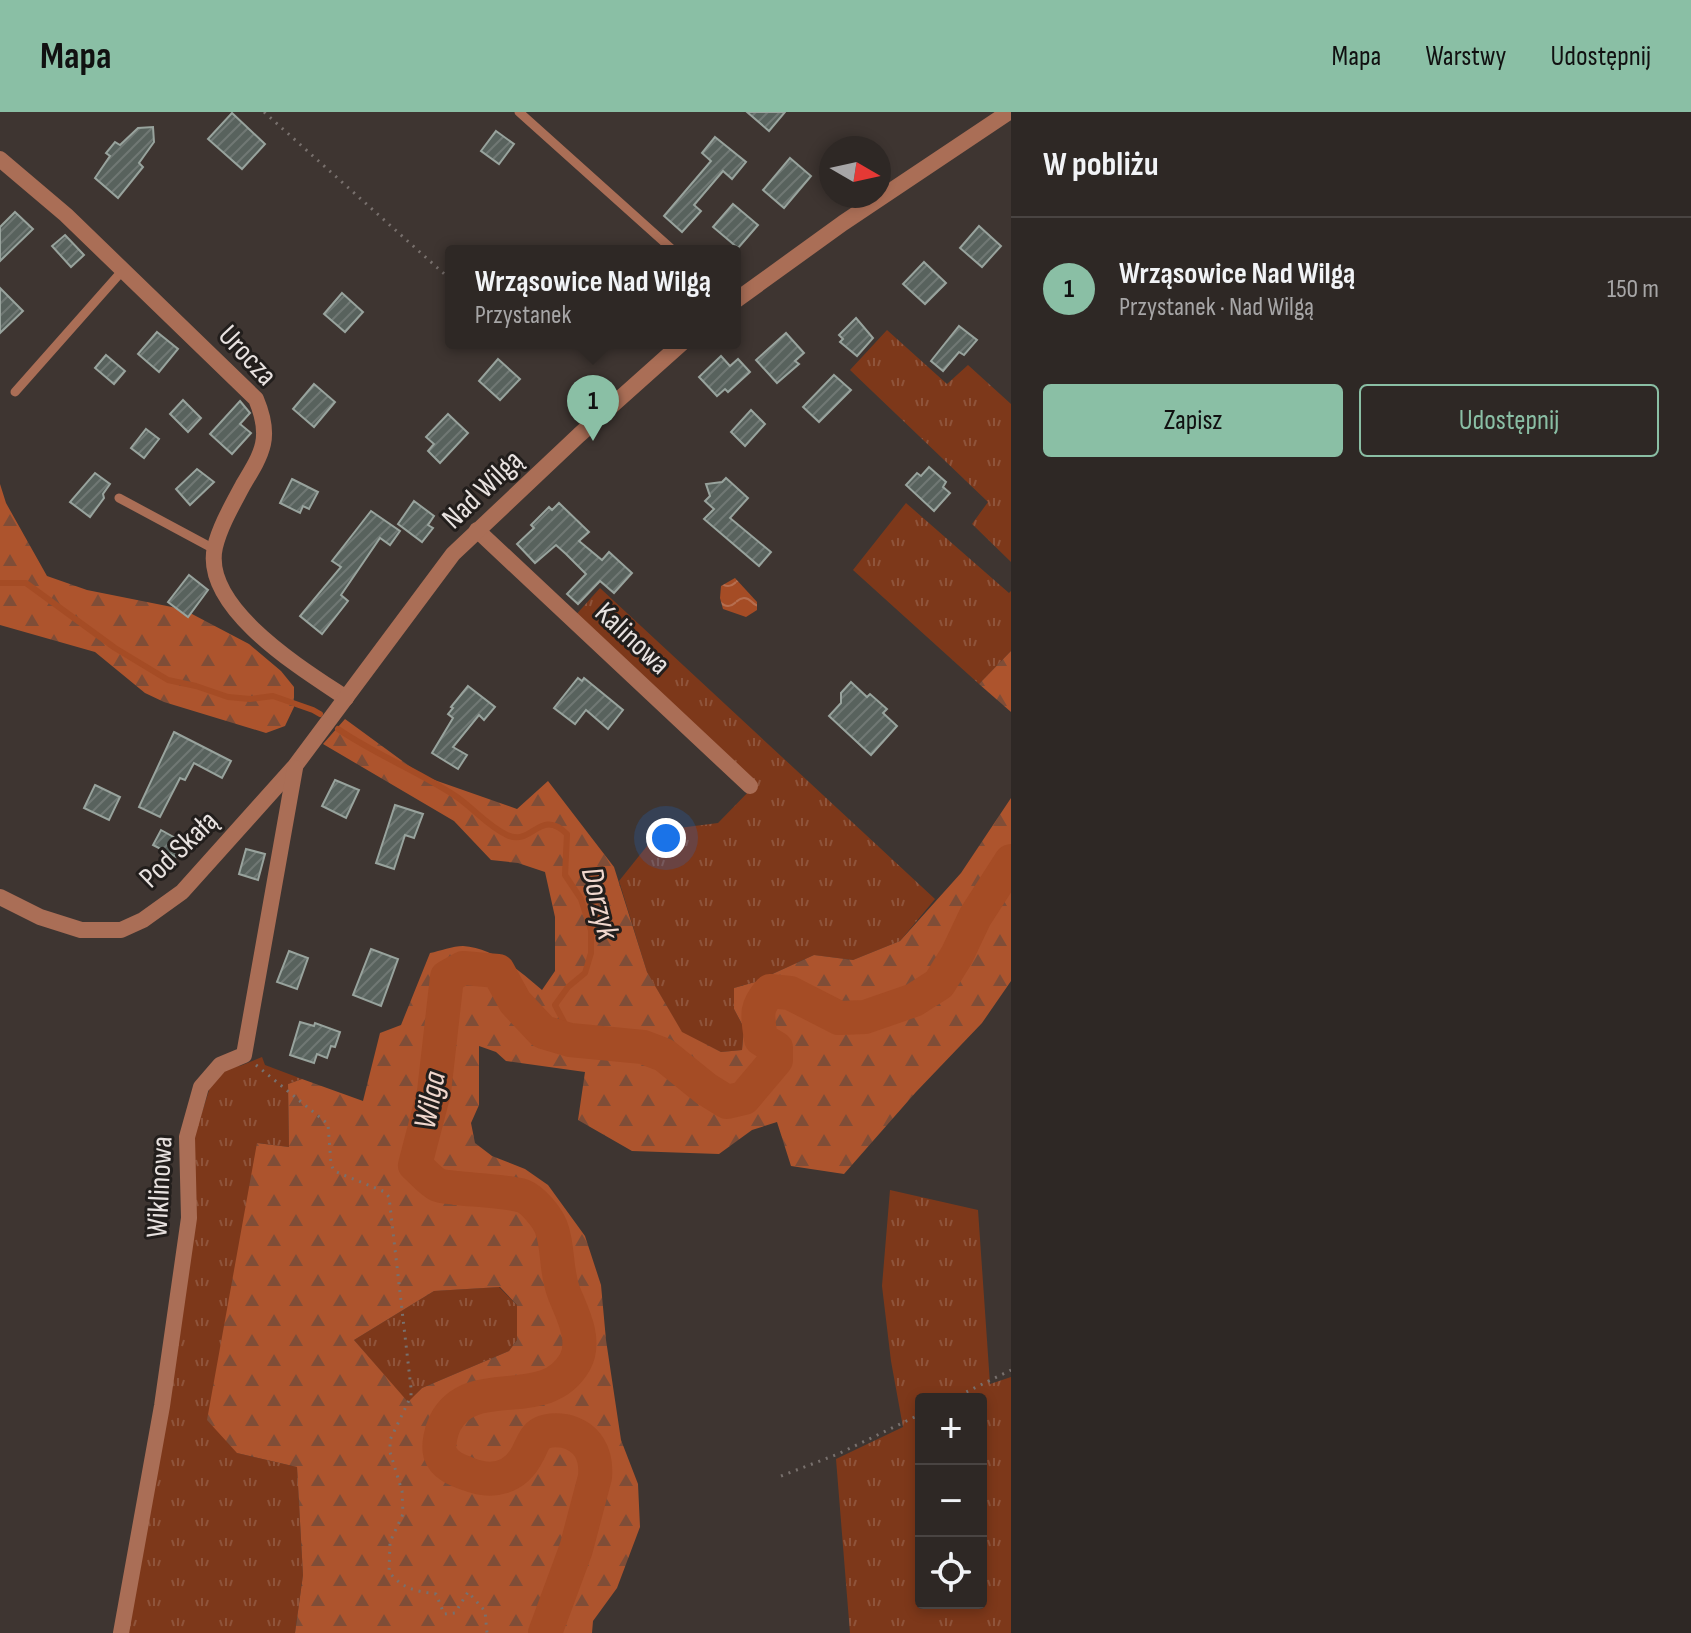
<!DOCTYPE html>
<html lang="pl">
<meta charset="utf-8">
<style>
body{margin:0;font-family:"Sofia Sans Condensed",sans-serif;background:#36302d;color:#f1f3f6}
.controls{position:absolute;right:24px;bottom:24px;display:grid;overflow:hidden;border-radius:8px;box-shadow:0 4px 12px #0003}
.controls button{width:72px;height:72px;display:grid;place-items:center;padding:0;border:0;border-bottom:2px solid #494442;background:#2e2825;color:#f1f3f6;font:40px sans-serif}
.compass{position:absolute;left:819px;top:24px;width:72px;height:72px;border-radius:50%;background:#2e2825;box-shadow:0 4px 12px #0003;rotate:99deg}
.you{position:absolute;left:666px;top:726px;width:28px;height:28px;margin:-20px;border:6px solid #fff;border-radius:50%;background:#1a73e8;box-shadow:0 0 0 12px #1a73e833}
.badge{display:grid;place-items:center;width:52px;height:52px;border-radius:50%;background:#8abfa5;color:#111;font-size:26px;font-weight:700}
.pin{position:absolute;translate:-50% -66px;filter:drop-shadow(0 2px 4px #0008)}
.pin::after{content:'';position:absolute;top:42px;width:28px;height:24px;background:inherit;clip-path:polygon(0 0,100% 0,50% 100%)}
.popup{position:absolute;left:445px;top:133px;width:296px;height:104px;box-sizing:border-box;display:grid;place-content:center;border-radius:8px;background:#2e2825;filter:drop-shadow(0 2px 6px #0005);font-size:26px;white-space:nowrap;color:#a7a6a7}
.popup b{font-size:30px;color:#f1f3f6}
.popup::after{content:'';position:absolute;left:50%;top:100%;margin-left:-16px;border:16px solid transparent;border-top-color:#2e2825}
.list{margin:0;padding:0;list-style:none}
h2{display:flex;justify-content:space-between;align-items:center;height:104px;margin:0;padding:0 32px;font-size:34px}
h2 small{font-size:26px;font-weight:400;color:#a7a6a7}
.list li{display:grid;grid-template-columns:52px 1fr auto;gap:24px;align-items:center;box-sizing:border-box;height:144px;padding:0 32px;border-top:2px solid #494442}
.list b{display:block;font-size:30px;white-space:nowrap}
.list p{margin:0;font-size:26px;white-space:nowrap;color:#a7a6a7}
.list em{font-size:26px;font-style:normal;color:#a7a6a7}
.actions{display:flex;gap:16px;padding:24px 32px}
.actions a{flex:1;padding:18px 0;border:2px solid #8abfa5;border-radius:8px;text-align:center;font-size:28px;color:#8abfa5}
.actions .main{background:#8abfa5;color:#111}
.icon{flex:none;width:44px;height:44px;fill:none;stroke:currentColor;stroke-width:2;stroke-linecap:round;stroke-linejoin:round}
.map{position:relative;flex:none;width:1011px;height:1521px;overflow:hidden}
header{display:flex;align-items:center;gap:48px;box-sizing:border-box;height:112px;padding:0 40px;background:#8abfa5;color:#111}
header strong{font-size:38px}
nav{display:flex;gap:44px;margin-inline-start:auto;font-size:28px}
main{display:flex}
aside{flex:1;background:#2e2825}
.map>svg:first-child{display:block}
</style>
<header>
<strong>Mapa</strong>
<nav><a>Mapa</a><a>Warstwy</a><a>Udostępnij</a></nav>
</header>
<main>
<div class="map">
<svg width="1011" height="1521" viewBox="0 0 1011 1521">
<defs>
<pattern id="grass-tufts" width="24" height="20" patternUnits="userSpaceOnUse" patternTransform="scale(2)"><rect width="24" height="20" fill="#7d381a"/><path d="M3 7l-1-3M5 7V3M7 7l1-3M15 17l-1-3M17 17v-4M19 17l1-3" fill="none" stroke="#8f543b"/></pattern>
<pattern id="forest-firs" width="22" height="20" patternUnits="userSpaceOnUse" patternTransform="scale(2)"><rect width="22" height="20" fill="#ad542d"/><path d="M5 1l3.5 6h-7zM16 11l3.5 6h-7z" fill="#7f4d37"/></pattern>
<pattern id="water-waves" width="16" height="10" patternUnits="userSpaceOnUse" patternTransform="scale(2)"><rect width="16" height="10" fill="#a54c25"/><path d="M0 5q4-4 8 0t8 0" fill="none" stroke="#b66e4f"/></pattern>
<pattern id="building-hatch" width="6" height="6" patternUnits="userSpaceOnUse" patternTransform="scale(2)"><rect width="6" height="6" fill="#58625d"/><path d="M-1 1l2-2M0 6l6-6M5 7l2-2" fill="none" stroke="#707874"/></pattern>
</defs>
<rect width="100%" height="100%" fill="#3e3531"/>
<g fill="url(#grass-tufts)" fill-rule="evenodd">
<polygon points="887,218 947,272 968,253 1011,292 1011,450 972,412 988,390 850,258"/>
<polygon points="906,391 1009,481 1011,479 1011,539 979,572 853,458"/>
<polygon points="600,476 935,787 900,829 853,848 814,843 755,870 734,876 734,897 744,916 742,938 721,940 682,921 647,860 619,769 663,714 679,716 718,711 755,673 574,505"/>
<polygon points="262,945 265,953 302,967 288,972 289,1035 258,1031 237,1341 297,1355 303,1463 295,1521 128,1521 195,1022 211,972 227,955 240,954"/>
<path d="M 890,1078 L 978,1098 L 990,1272 L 1011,1265 L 1011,1521 L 850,1521 L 836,1347 L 903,1315 L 891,1249 L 882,1174 ZM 921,1287 L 981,1287 L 981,1491 L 921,1491 Z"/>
<polygon points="499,1175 517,1193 517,1228 509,1239 422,1276 408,1291 354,1228 434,1179"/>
</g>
<g fill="url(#forest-firs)" fill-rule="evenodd">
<polygon points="0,372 6,391 47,464 87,478 172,495 192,502 249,532 281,559 294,575 294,595 285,614 266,621 164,590 145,581 95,540 0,513"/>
<polygon points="1011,539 1011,600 979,572"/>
<path d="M 345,607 L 423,664 L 517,697 L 548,669 L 614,755 L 647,860 L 682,920 L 721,940 L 742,938 L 744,916 L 734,897 L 734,876 L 755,870 L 814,843 L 853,848 L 900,829 L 961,761 L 1011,686 L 1011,869 L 982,911 L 916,980 L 844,1062 L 791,1054 L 777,1010 L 752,1018 L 719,1042 L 632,1039 L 578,1008 L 585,960 L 506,949 L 496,940 L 479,934 L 479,993 L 471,1011 L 475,1031 L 492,1044 L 525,1057 L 548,1073 L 585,1124 L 601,1173 L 606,1228 L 621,1328 L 638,1372 L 640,1415 L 617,1476 L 593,1509 L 592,1521 L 295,1521 L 303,1463 L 297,1355 L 237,1341 L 207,1308 L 257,1031 L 289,1035 L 288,972 L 302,967 L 363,989 L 380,921 L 401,913 L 430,841 C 440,839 453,834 463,834 C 494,836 520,859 542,878 L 555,859 L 555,805 L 545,760 L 518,751 L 491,748 L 454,709 L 323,632 ZM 500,1175 L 517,1193 L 517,1228 L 509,1239 L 422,1276 L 408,1290 L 354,1228 L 434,1179 Z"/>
</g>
<polygon fill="url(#water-waves)" points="735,466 757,490 757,498 746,505 723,497 720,486 721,474"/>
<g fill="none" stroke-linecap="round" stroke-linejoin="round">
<g stroke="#a54c25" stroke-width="6">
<polyline points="0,471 26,471 115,536 168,568 196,574 228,585 250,587 273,584 313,598 320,602"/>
<path d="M 338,617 C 376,643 420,660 457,685 C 474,697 488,714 507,723 C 532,735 540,695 567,722 L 565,763 L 581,787 L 591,818 L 591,841 L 585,861 L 568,875 L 555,893 L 565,912 L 570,928"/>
</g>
<path stroke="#a54c25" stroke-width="34" d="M 545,1521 L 576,1437 L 595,1365 C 597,1342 588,1325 565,1319 C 558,1318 548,1318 542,1321 C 534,1325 532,1334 528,1341 C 516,1366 493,1372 468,1362 C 456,1358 444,1353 440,1341 C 438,1333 441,1319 445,1311 C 472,1259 545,1303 575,1250 C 587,1228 572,1201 564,1181 C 555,1158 559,1135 551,1115 C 547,1105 533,1088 523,1084 C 507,1079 474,1078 456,1076 C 451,1075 443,1075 438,1073 C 430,1069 422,1059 415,1053 L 434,980 L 447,865 L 463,856 L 498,859 L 515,890 L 543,920 L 570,928 L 643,935 L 664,943 L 706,977 L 727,990 L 744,986 L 776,948 L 776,936 L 761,927 C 758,905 754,897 770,879 L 790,881 L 839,906 L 865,905 L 914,888 L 939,872 L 957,843 L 975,805 L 1011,749"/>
</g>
<g fill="url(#building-hatch)" stroke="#98a39d" stroke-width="2">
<polygon points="747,0 785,0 769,19"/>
<polygon points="232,1 265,32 242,57 208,27"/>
<polygon points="153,15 154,30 139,51 143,55 118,86 95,66 110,44 106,41 115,30 120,33 138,16"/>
<polygon points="496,19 514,32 499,52 481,39"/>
<polygon points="715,25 746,50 732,67 723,59 694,93 701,99 682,120 664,104 711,49 702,41"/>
<polygon points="790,46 811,64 784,96 763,78"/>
<polygon points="733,92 758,113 738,136 713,115"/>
<polygon points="15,100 33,117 0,149 0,115"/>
<polygon points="979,114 1001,134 982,155 960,136"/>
<polygon points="65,123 84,143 71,155 52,134"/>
<polygon points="924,150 946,171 925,192 903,172"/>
<polygon points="0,176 23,199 0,221"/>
<polygon points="342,181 363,200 345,220 324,202"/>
<polygon points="856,206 873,226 857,244 840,230 843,227 839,223"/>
<polygon points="959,214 977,228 964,243 959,240 943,259 931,249"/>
<polygon points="157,220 178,237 159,260 138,242"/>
<polygon points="786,221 804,241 795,249 799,252 777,271 756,248"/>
<polygon points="106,243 125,259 114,272 95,256"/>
<polygon points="721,244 730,254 738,247 750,260 728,280 725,277 717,284 699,265"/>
<polygon points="498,247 520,267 500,288 479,269"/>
<polygon points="834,263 851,278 819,310 803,295"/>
<polygon points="314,272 335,290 314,315 293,297"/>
<polygon points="183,288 201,306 188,320 170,302"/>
<polygon points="240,289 250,301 240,312 251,321 232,342 210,322"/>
<polygon points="751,298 765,312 745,334 731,320"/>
<polygon points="448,302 468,321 440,351 428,339 434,332 426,325"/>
<polygon points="146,317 159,327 144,346 131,336"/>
<polygon points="929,355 946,370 943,375 950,381 934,399 906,373 917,361 921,364"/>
<polygon points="197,357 214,370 190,393 176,377"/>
<polygon points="95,361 110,372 103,382 104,386 90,405 70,390"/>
<polygon points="726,366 748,386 730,406 771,440 759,454 704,407 714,397 705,389 710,384 706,372 722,370"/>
<polygon points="292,367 318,380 309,397 303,394 300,401 280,391"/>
<polygon points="414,389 434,404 428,413 433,416 422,430 398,412"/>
<polygon points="559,391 589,420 579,429 602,448 609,440 632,461 614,481 600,469 578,492 567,482 586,462 566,442 556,433 535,451 517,432 534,416 531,413 549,395 552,398"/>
<polygon points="371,399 400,419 390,433 380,426 341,483 348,489 322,522 300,504 341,455 332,449"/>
<polygon points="189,463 208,478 188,505 168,490"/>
<polygon points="578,566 582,569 584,566 623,598 608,617 586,598 575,612 554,596"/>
<polygon points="851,570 867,585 870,582 887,597 883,601 897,614 871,643 829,604 841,591 841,581"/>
<polygon points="468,574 495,595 484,608 479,603 453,635 467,643 458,657 432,641 453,606 448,602 453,596 451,595"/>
<polygon points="174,620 231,649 222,666 194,651 185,668 180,666 160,705 139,695"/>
<polygon points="335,668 359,678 346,706 322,694"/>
<polygon points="95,673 120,685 109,708 84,696"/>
<polygon points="395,693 423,702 414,726 405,723 394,757 376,751"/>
<polygon points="161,718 184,731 176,745 153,733"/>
<polygon points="246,737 265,742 258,768 239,762"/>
<polygon points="371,837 398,847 381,894 353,883"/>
<polygon points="289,839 308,846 297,877 277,870"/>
<polygon points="300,910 314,914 315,911 340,920 335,935 331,934 327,946 317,942 314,951 290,943"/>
</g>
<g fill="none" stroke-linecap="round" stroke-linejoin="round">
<g stroke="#78706d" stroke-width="3" stroke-dasharray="2 6" stroke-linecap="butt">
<polyline points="264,0 451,168"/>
<polyline points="522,231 522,232"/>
<path d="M 256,953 L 328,1012 L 331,1052 L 334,1059 L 385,1080 L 389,1085 L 411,1276 L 411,1284 L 390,1328 L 390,1340 L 402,1379 L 403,1402 L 390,1430 L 389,1460 C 403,1477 415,1479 436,1482 L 444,1502 L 455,1501 L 468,1480 L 485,1499 L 487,1521"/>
<polyline points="952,1287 1011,1258"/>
<polyline points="781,1364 838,1342 921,1302"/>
</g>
<g stroke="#aa6e56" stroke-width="9">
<polyline points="519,0 674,139"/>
<polyline points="15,280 123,158"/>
<polyline points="119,386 214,437"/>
</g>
<g stroke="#aa6e56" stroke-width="16">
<path d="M 0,47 L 66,103 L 256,287 C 272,325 263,340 243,373 C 233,392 220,414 215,435 C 201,496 304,558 346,586"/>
<polyline points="735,189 843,111 1009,0"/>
<polyline points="477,418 750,674"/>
<polyline points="0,785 40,805 81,818 121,818 143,808 182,780 295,654 453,442 579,323 682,231"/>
<polyline points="121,1521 162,1294 189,1106 187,1025 201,975 220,953 244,943 295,656"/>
</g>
</g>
<g text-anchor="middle" stroke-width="6" stroke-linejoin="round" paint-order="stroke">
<g font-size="30" fill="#e8e2e0" stroke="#221e1c">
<text transform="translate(248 243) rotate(47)" y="10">Urocza</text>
<text transform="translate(482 377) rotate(-44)" y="10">Nad Wilgą</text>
<text transform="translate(633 526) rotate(43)" y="10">Kalinowa</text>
<text transform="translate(178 737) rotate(-44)" y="10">Pod Skałą</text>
<text transform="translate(159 1075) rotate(-87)" y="10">Wiklinowa</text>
</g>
<g font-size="32" font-style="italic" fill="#f0d7cd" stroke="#221e1c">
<text transform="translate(601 791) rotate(76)" y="11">Dorzyk</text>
<text transform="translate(429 988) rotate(-79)" y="11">Wilga</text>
</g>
</g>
</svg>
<div class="controls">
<button>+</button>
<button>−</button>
<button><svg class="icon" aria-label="locate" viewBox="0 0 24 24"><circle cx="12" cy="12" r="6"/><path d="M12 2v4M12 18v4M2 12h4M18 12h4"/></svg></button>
</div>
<svg class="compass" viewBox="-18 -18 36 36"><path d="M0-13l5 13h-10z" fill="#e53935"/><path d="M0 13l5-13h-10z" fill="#a7a6a7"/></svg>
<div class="you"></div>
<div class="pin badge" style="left:593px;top:329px">1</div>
<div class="popup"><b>Wrząsowice Nad Wilgą</b>Przystanek</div>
</div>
<aside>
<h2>W pobliżu<small></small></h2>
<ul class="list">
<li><span class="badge">1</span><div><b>Wrząsowice Nad Wilgą</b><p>Przystanek · Nad Wilgą</p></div><em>150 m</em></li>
</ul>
<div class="actions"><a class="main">Zapisz</a><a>Udostępnij</a></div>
</aside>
</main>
